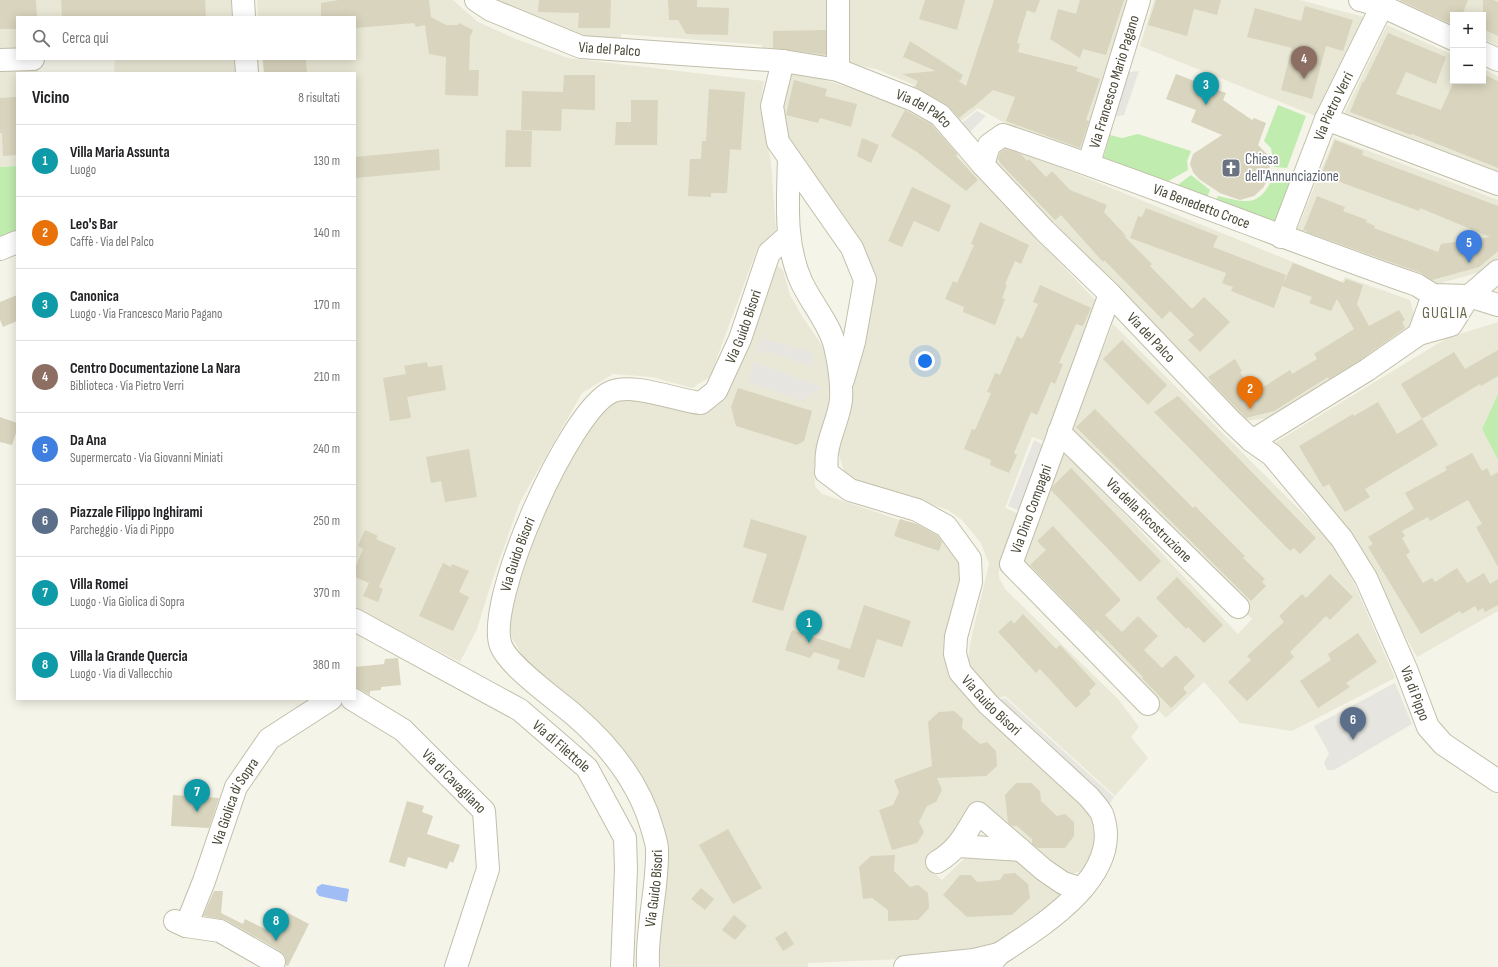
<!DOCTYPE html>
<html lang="it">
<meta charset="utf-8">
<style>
body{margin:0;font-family:"Sofia Sans Condensed",sans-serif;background:#f2f2f2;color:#202124}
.controls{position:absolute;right:12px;top:12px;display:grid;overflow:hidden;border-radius:0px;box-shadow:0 2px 10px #0003}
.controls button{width:36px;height:36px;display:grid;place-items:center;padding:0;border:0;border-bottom:1px solid #e0e0e0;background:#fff;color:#202124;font:20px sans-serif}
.you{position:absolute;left:925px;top:361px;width:14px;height:14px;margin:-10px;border:3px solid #fff;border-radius:50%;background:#1a73e8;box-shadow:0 0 0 6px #1a73e833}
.badge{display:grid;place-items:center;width:26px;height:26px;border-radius:50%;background:#84471d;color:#fff;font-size:13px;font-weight:700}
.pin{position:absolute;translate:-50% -33px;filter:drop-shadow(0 1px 2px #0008)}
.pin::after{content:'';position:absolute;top:21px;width:14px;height:12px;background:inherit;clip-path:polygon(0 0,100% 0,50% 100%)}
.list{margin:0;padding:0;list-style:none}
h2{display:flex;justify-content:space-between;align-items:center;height:52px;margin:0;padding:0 16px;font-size:17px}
h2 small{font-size:13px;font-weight:400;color:#757577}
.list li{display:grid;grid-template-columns:26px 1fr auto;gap:12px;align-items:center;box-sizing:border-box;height:72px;padding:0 16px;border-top:1px solid #e0e0e0}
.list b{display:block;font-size:15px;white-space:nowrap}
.list p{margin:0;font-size:13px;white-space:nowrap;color:#757577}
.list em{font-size:13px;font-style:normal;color:#757577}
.icon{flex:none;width:22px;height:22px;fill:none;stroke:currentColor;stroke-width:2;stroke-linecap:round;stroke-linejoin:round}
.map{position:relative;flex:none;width:1498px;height:967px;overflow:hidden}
.search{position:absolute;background:#fff;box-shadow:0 2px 10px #0003;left:16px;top:16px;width:340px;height:44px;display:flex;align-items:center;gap:10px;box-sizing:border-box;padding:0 14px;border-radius:0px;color:#757577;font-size:15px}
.panel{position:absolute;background:#fff;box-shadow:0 2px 10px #0003;left:16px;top:72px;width:340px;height:628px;border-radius:0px}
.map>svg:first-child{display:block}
</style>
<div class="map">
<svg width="1498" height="967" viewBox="0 0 1498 967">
<rect width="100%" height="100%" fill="#f5f4e8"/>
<g fill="#e9e8d6">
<polygon points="0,0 231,0 232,17 17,17 17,48 0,49"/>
<polygon points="257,0 453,0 478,22 516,39 568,58 764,81 760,106 771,162 776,230 757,249 710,377 692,388 652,377 613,374 582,393 520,502 492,581 477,629 460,662 355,608 355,73 264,73 262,59 355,59 355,17 258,17"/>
<polygon points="494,0 831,0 830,61 761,56 762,45 621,34 621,40 583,38"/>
<polygon points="848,0 1127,0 1085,153 1005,123 978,108 955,126 909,96 914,85 876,69 847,63"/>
<polygon points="1154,0 1300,0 1364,17 1318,117 1140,46"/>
<polygon points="1401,0 1498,0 1498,46 1483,39 1483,15 1453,15 1453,26 1400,2"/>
<polygon points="1387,25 1453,55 1453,81 1483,81 1483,69 1498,76 1498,174 1343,116"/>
<polygon points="115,59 234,59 235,73 114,73"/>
<polygon points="38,68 39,73 17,73 17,166 0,167 0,71"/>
<polygon points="795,71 891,100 910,100 961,150 958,156 1097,302 1044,441 1032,437 1005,508 1019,514 999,565 999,578 1005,589 1118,699 1139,727 1131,737 1148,758 1115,796 1005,696 994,700 971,675 968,659 971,639 989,564 981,543 962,520 948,510 901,494 858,482 845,475 838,451 860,345 871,279 781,139 776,106 785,78"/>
<polygon points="1334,138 1498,200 1498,258 1484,271 1426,287 1295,235"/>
<polygon points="1003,144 1342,282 1345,277 1410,300 1418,329 1270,418 1245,421 993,160"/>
<polygon points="778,266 783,270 790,295 802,316 823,347 829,372 830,403 814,468 815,486 822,494 936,532 963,564 948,650 1090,809 1097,828 1097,851 1082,871 1067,875 976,804 945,850 928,856 929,868 942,880 969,854 1021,857 1072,893 1000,947 948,957 808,963 808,967 657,967 666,844 658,810 637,769 613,741 524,658 510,635 508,613 526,552 554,487 597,413 612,400 631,399 705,410 769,275"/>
<polygon points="1498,322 1498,394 1482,429 1498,460 1498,611 1417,657 1347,532 1273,444 1447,338"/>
<polygon points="1113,324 1333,543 1354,583 1395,678 1292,731 1240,723 1204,682 1166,718 1016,565 1064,450 1238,634 1252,619 1069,433"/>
</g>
<g fill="#c0ecaf">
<polygon points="1278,105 1306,116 1287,168 1274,167 1271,148 1264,141"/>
<polygon points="1138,134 1191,151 1187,161 1188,170 1163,184 1103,160 1110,135 1122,138"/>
<polygon points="17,166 17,238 0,244 0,167"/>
<path d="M 1275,174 L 1292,181 L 1274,225 L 1215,202 L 1218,196 C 1249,203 1259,208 1275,174 Z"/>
<polygon points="1191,175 1210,190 1206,200 1175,187"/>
<polygon points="1498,394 1498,460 1482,429"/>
</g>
<g fill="#e6e5e0">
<polygon points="1139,71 1124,115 1114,117 1129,72"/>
<polygon points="977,111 986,116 967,135 959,125"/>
<polygon points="762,338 811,352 813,367 765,351 755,356"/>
<polygon points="753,362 822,387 803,401 748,383"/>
<polygon points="1034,440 1044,445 1018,510 1008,506"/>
<polygon points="1395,683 1412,724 1334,770 1327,770 1324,763 1329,753 1314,726"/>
<polygon points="1005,698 1114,797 1107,808 996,701"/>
</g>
<polygon fill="#a1bdf5" points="322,884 349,889 347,902 319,896 316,892 317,887"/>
<g fill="#d8d4bd">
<polygon points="0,0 36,0 37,17 17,17 17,29 0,29"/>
<polygon points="61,0 205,0 206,17 62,17"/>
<polygon points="339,0 429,0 431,17 446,25 458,25 459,23 473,30 470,37 469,70 479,70 478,96 445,95 446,57 429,54 425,25 416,27 414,23 355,28 355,17 321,17 321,3"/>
<polygon points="539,0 611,0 610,28 578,28 579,13 538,12"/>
<polygon points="668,0 697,0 697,7 729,8 728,35 686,34 678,20 669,20"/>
<polygon points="925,0 965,0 957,30 919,19"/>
<polygon points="994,0 1040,0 1035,13 1027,10 1017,43 1020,44 1018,52 1078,67 1076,71 1100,79 1086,120 1089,121 1080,148 1006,121 1015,97 993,90 971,109 969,108 970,109 959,118 946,104 915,87 918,81 902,74 936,71 903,57 910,41 963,75 960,81 956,79 966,86"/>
<polygon points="1080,0 1124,0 1106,55 1083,49 1080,58 1050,39 1058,9 1076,14"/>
<polygon points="1156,0 1221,0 1217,15 1194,9 1187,36 1148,25"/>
<polygon points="1399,0 1468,0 1462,15 1453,15 1453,25"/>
<polygon points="1483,0 1493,0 1498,2 1498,36 1483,29"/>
<polygon points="1305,6 1353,20 1343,51 1326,46 1312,99 1281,90 1292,48 1247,37 1255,8 1301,21"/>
<polygon points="826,30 826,55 773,48 773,31"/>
<polygon points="1388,33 1446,57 1436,84 1406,72 1396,94 1441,110 1454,81 1483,81 1483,74 1498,81 1498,168 1412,134 1411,135 1350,112 1363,81 1364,82"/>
<polygon points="263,59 306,59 307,73 264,73"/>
<polygon points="1176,74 1226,93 1223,100 1252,120 1254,118 1266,123 1258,145 1267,154 1271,173 1263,188 1254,196 1240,200 1220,193 1199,179 1193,172 1190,164 1193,154 1222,135 1191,122 1196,110 1166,99"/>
<polygon points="564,75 595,75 595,110 562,109 561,131 521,130 522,91 563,92"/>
<polygon points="794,80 827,89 825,96 857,104 851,127 820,118 818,123 786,115"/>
<polygon points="709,89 745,92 741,150 730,149 727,193 711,193 711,197 688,196 690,159 701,159 702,141 706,141"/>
<polygon points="17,97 17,155 3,156 2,133 0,133 0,98"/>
<polygon points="631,100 658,100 657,145 615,145 616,122 631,122"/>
<polygon points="905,110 932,125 957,154 956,156 978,180 966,191 917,152 891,136"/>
<polygon points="506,130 532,131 531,167 505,167"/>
<polygon points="862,138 879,145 871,163 857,156"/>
<polygon points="1335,140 1363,151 1362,155 1498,206 1498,251 1479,267 1432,280 1421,273 1306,232 1307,230 1303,231 1317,196 1345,207 1343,211 1367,220 1366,222 1375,226 1374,228 1438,252 1441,244 1490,237 1420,208 1419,211 1321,175"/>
<polygon points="439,149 440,170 355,178 355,157"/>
<polygon points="1005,149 1021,154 1027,161 1029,159 1046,177 1052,171 1070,190 1107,205 1104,212 1127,237 1123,235 1152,264 1150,266 1192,309 1204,297 1230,322 1200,352 1188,340 1194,335 1170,311 1162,319 1104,260 1103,262 1061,215 1055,220 1001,164 998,159 1000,153"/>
<polygon points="912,187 951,205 939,232 914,221 902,247 888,241"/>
<polygon points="1146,208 1218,236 1213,247 1286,275 1283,284 1293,263 1344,283 1346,279 1363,285 1357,304 1369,326 1399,310 1405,320 1402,322 1405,328 1360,360 1329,379 1328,377 1274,411 1246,418 1213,384 1208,377 1235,359 1242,371 1240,372 1254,393 1290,370 1292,374 1317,359 1314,354 1354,329 1337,299 1331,311 1309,303 1312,297 1282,286 1274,308 1231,291 1233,287 1222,283 1226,273 1130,238 1138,216 1142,217"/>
<polygon points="980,222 1029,245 1021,264 1015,261 1005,284 1007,285 1002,298 1005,299 995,325 963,312 964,307 945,299 953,281 957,283 963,270 974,245 971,244"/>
<polygon points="1040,285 1091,308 1083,326 1076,324 1059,363 1063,364 1055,384 1051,382 1037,415 1031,412 1014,453 1017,455 1009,473 990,465 991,460 964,449 972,429 975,430 991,393 987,392 995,373 1000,375 1017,336 1022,339 1026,331 1038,304 1033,302"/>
<polygon points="17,295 17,321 3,327 0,320 0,302"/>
<polygon points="1122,340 1167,385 1148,405 1103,359"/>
<polygon points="1498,350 1498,376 1481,386 1480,384 1422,419 1401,384 1454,352 1465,369"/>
<polygon points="427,362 428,367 442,365 446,390 407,397 411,418 390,421 383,378 406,374 404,366"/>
<polygon points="738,388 812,411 804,441 797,445 736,426 731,407"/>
<polygon points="1178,396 1316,538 1300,554 1294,548 1290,551 1154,412"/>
<polygon points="1378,402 1397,434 1422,419 1438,445 1365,489 1370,497 1345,512 1329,484 1323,487 1299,446 1353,414 1354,416"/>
<polygon points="1095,409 1193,508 1195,506 1245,556 1243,558 1265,579 1262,582 1266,586 1251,601 1076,427"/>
<polygon points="0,417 17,423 17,430 12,445 0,442"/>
<polygon points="469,449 477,497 445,502 441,481 431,483 426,457"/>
<polygon points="1472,453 1482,471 1487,468 1491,476 1498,472 1498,567 1476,527 1482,524 1468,500 1430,521 1428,517 1402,531 1405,536 1402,538 1410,552 1406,555 1423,583 1432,578 1435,582 1457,568 1467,583 1484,573 1490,584 1498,579 1498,605 1485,612 1483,608 1478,611 1475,606 1462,614 1460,611 1421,634 1368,547 1373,544 1368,537 1414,509 1405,493 1447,470 1445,467"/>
<polygon points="1071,468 1161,561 1140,582 1051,490 1053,486"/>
<polygon points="751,519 807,536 783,611 752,602 767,554 743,547"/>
<polygon points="900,519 917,524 938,536 942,542 939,551 894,536"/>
<polygon points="1053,526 1121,600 1105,615 1122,632 1138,616 1158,636 1144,650 1162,668 1176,655 1195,676 1183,688 1187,693 1171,708 1142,678 1143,677 1097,630 1095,632 1030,565 1046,550 1037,541"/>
<polygon points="365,530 378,536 376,539 396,548 379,587 383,589 378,602 363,596 369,583 355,577 355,568 363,549 358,546"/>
<polygon points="443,563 451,567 452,564 469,571 459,592 469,597 453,631 419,616"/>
<polygon points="1330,574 1353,597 1330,620 1326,616 1290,652 1294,657 1247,701 1228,682 1251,660 1247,656 1284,622 1279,616 1302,594 1306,598"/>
<polygon points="1177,577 1223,625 1204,643 1188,627 1186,629 1156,598"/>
<polygon points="864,605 911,621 902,647 877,639 864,678 837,669 840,660 814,652 810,658 785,650 792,630 850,649"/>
<polygon points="1023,614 1056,649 1060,645 1096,684 1089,691 1091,694 1076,708 1040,669 1036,673 998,632 1011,620 1014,624"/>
<polygon points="1358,633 1377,662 1346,683 1350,687 1318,708 1300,681 1331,660 1328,654"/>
<polygon points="398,658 401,685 381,687 381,690 370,691 370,695 355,687 355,667 384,664 385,659"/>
<polygon points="954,711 963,719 962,728 980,744 987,742 996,751 997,766 986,776 937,778 942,790 936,802 927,806 919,822 924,832 917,843 892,850 879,810 893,805 899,792 894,780 932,766 928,722 939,712"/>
<polygon points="1016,783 1031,783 1040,791 1041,801 1057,816 1065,814 1074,822 1074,836 1065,848 1038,848 1032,844 1032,839 1017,826 1012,826 1008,823 1005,795"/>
<polygon points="173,795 219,798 209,828 171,826"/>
<polygon points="407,801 424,806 422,812 433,816 427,834 460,845 453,863 450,861 447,869 408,857 405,867 389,862"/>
<polygon points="728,829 762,888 733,904 699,845"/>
<polygon points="895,855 894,871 910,887 918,885 928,893 929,908 918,920 888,921 888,910 872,898 863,899 859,867 871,856"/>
<polygon points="1015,873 1028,884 1030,898 1012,915 967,917 943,895 960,875 971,875 977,882 1000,880 1004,874"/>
<polygon points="701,888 714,899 705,910 691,899"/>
<polygon points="214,891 223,891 221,913 243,924 245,919 277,935 288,913 309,924 288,966 286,965 285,956 280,951 226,920 203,916"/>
<polygon points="734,915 747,926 735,940 722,930"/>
<polygon points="786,931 794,944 783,951 775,938"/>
</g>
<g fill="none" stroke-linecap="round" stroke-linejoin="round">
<g stroke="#c1bfaa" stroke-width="24">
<g id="minor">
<polyline points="243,0 244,17"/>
<path id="s1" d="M 476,0 L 491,10 L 581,47 L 783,61 L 838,70 L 914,100 L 940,115 L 983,165 L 1045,231 L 1110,294 L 1231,421 L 1252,441 L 1367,370 L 1419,334 L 1451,325 L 1469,296 L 1498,271"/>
<polyline points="838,0 838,70"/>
<polyline points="1360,0 1382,6 1453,39"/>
<polyline points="1483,53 1498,60"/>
<polyline points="246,59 247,73"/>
<polyline points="0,60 33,59"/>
<polyline points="783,61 772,106 778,142 852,248 865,280 854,342 843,380"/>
<polyline points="1326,119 1498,184"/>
<path id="s2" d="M 789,158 C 788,201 784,242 801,281 C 811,303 830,324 835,346 C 839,363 842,383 841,400 C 839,418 829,436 827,453 C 826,459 827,466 826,472 L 850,490 L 917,510 L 946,526 L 970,559 L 971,582 L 956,637 L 955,654 L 960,672 L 988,704 L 1089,797 C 1093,802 1099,808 1102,814 C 1125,875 1042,926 999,954"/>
<path id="s3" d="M 1089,163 L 1139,0"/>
<path id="s4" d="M 983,165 L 989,145 L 1003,135 C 1143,181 1278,237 1417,285 L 1433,295 L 1469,296 L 1498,305"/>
<path id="s5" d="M 1281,237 L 1326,119 L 1382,6 L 1383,0"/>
<polyline points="0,249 17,242"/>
<polyline points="1110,294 1011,564 1148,704"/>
<polyline points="1419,334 1433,295"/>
<path id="s6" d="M 1059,432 L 1238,607"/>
<path id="s7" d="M 1252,441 L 1272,455 L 1342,539 L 1366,578 L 1406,669 L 1428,727 L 1443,744 L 1498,781"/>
<path id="s8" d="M 355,620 L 520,710 L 587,768 L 625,838 L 626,869 L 622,967"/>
<path id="s9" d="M 352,699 L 403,730 L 484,811 L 488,869 L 456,967"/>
<polyline points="958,846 1021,850"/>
<path d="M 937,862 C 959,849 965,834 978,813 L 1044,870 L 1063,883 L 1082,889 L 1088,881"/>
<polyline points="175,921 186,926 220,931 274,962"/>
<path id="s10" d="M 186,926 L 204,881 L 236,787 L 269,739 L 331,699"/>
<path id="s11" d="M 648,967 C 646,928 658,889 657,850 C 657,843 654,835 652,828 C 639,782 608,744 573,714 C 555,699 509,666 501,646 C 484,603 569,411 611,392 C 632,382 679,401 701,403 L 716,391 L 740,339 L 769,253 L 788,236"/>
<polyline points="905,967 974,960 999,954 988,967"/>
</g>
</g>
<use href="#minor" stroke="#fff" stroke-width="22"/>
</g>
<defs>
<g id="church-square" transform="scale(1)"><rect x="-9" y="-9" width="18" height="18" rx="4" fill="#6b7280" stroke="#fff"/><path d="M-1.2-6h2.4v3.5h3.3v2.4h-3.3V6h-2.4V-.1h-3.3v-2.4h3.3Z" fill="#fff"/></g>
</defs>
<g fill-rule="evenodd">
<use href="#church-square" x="1231" y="168"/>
</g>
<g text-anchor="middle" stroke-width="3.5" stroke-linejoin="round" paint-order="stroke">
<g font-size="15" fill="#494736" stroke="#fff">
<text dy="5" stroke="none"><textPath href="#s1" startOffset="144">Via del Palco</textPath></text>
<text dy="5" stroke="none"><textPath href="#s3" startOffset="85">Via Francesco Mario Pagano</textPath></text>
<text dy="5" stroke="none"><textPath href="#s5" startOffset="141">Via Pietro Verri</textPath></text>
<text dy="5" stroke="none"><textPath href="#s1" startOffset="468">Via del Palco</textPath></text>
<text dy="5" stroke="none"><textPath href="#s4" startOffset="249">Via Benedetto Croce</textPath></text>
<text dy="5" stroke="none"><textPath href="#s11" startOffset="846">Via Guido Bisori</textPath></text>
<text dy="5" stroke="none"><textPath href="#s1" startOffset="792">Via del Palco</textPath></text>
<text transform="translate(1031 509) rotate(-70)" y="5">Via Dino Compagni</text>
<text dy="5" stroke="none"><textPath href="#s6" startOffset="126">Via della Ricostruzione</textPath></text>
<text dy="5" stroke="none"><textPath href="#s11" startOffset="475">Via Guido Bisori</textPath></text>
<text dy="5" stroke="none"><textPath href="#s7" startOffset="305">Via di Pippo</textPath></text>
<text dy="5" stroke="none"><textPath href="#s2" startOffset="662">Via Guido Bisori</textPath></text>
<text dy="5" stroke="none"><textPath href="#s8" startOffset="243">Via di Filettole</textPath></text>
<text dy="5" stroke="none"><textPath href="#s9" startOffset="132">Via di Cavagliano</textPath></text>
<text dy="5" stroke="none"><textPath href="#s10" startOffset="134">Via Giolica di Sopra</textPath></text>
<text dy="5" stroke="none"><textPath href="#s11" startOffset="79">Via Guido Bisori</textPath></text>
</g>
<g font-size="15" fill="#5b616d" stroke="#fff" text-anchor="start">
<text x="1245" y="164">Chiesa<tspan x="1245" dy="17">dell'Annunciazione</tspan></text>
</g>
<g font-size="16" letter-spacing="1" fill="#6d684d" stroke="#fff">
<text x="1445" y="318">GUGLIA</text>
</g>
</g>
</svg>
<div class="controls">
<button>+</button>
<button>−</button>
</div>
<div class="you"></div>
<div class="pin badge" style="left:809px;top:643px;background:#0f9aa8">1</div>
<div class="pin badge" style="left:1250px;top:409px;background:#e8710a">2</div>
<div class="pin badge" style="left:1206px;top:105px;background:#0f9aa8">3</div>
<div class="pin badge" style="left:1304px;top:79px;background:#8d6e63">4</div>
<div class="pin badge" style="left:1469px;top:263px;background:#3f7fe0">5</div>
<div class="pin badge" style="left:1353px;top:740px;background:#5c6f8a">6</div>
<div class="pin badge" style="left:197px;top:812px;background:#0f9aa8">7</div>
<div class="pin badge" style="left:276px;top:941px;background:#0f9aa8">8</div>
<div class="search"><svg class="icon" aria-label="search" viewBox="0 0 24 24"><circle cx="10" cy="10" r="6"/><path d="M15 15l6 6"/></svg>Cerca qui</div>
<section class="panel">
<h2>Vicino<small>8 risultati</small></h2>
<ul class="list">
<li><span class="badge" style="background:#0f9aa8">1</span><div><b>Villa Maria Assunta</b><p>Luogo</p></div><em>130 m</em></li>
<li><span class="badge" style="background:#e8710a">2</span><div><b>Leo's Bar</b><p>Caffè · Via del Palco</p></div><em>140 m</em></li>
<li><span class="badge" style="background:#0f9aa8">3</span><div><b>Canonica</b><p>Luogo · Via Francesco Mario Pagano</p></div><em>170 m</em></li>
<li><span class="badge" style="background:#8d6e63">4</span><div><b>Centro Documentazione La Nara</b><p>Biblioteca · Via Pietro Verri</p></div><em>210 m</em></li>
<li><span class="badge" style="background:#3f7fe0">5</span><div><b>Da Ana</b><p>Supermercato · Via Giovanni Miniati</p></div><em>240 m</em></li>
<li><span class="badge" style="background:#5c6f8a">6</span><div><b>Piazzale Filippo Inghirami</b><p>Parcheggio · Via di Pippo</p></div><em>250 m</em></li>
<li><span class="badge" style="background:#0f9aa8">7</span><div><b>Villa Romei</b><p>Luogo · Via Giolica di Sopra</p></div><em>370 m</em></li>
<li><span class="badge" style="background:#0f9aa8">8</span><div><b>Villa la Grande Quercia</b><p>Luogo · Via di Vallecchio</p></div><em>380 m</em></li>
</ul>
</section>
</div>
